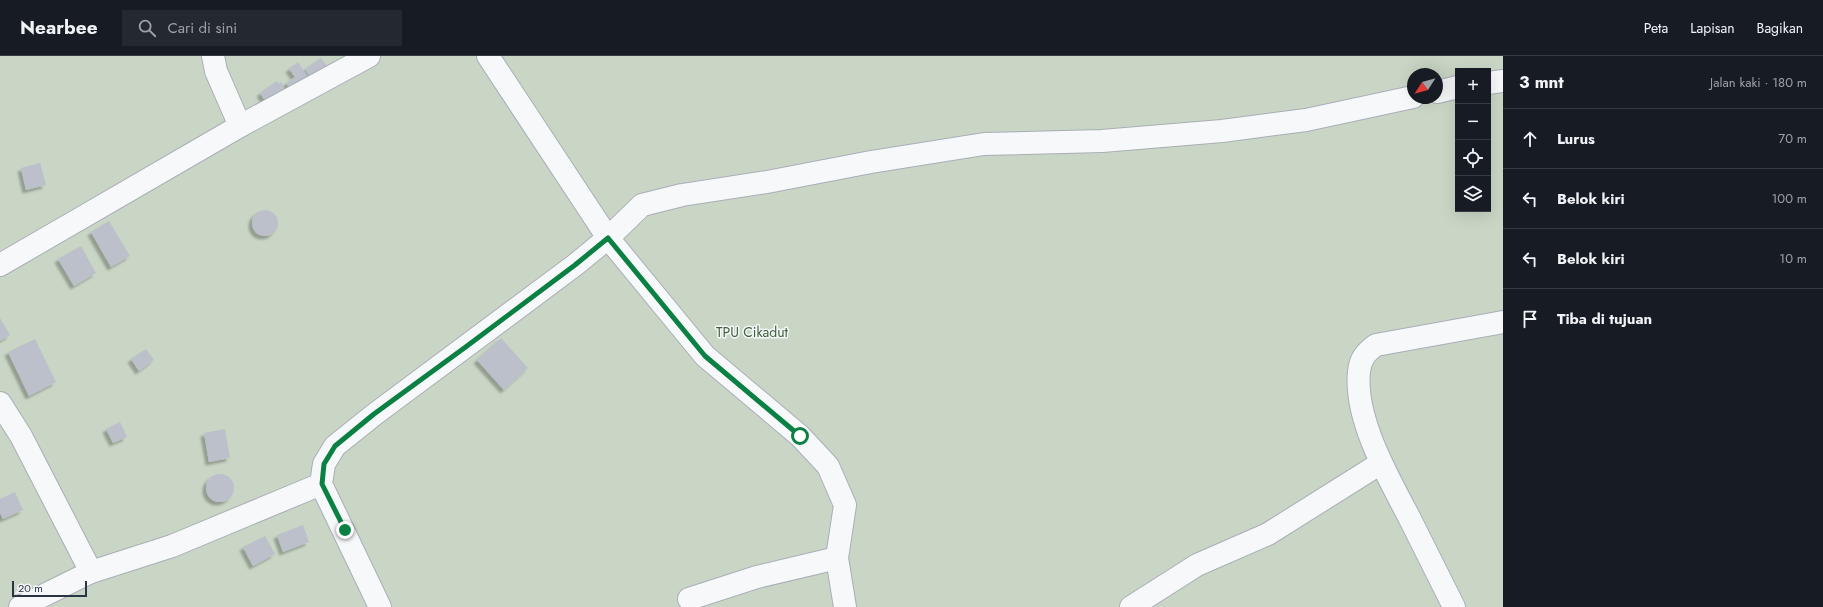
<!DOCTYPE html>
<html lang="id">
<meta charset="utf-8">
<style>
body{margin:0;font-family:Jost,sans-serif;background:#242831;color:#f1f3f6}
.controls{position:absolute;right:12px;top:12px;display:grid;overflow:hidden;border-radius:0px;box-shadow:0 4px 16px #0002}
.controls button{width:36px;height:36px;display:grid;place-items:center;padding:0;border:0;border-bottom:1px solid #363941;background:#171b24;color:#f1f3f6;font:20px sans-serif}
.compass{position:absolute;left:1407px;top:12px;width:36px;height:36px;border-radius:50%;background:#171b24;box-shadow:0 4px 16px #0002;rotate:234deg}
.scale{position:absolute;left:12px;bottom:10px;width:75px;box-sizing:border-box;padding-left:4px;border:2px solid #2b3445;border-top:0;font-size:11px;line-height:14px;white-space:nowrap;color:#2b3445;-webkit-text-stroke:3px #f4f6f9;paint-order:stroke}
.stop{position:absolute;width:12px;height:12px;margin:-9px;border:3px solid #0b8043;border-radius:50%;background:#fff}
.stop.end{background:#0b8043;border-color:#fff;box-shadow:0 1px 4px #0008}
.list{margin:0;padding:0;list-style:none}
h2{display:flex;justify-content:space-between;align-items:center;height:52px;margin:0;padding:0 16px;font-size:17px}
h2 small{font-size:13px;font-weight:400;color:#9ea1a6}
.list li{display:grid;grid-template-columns:26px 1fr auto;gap:12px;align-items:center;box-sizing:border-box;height:60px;padding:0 16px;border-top:1px solid #363941}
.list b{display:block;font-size:15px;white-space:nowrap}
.list em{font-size:13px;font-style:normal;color:#9ea1a6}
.icon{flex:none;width:22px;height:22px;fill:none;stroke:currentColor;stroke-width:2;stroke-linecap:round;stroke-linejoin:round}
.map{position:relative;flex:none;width:1503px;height:551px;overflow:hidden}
header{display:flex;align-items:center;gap:24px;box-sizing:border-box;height:56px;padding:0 20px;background:#171b24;border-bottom:1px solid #363941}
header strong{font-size:19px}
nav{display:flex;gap:22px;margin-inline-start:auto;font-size:14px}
.search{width:280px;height:36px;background:#242831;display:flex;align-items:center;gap:10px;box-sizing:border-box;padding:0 14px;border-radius:0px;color:#9ea1a6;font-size:15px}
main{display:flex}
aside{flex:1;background:#171b24}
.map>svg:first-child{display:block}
</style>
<header>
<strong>Nearbee</strong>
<div class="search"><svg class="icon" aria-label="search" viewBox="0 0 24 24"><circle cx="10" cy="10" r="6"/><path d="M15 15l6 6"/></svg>Cari di sini</div>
<nav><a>Peta</a><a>Lapisan</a><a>Bagikan</a></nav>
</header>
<main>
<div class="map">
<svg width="1503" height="551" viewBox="0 0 1503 551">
<defs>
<filter id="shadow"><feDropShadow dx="-3.5" dy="3.5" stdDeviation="1" flood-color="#0004"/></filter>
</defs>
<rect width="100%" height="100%" fill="#e4e7ec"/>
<path fill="#c9d6c5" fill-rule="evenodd" d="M 0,0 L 1503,0 L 1503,551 L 0,551 ZM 1458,15 L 1488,15 L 1488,153 L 1458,153 ZM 1413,18 L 1437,18 L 1437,42 L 1413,42 Z"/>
<g fill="#bbc0ca" filter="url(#shadow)">
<polygon points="321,2 328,11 311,23 305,13"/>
<polygon points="298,6 310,24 293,36 286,27 295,21 289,13"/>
<polygon points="277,25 279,28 281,26 284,30 281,32 285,37 268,49 260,37"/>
<polygon points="40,107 46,129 26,134 21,112"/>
<circle cx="265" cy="167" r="13"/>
<polygon points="109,165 130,200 111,211 91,176"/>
<polygon points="81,190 96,217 74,230 58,203"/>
<polygon points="0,262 10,279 0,285"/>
<polygon points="501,282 528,312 504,334 477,304"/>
<polygon points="35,283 56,326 29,340 8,296"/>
<polygon points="146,293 154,304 139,315 131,303"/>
<polygon points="120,366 127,381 113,387 106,373"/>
<polygon points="225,373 230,402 209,406 204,377"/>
<circle cx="220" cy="432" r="14"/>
<polygon points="15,436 23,454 3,463 0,457 0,443"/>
<polygon points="303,469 309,486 283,496 277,479"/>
<polygon points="265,480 275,498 253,510 243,491"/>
</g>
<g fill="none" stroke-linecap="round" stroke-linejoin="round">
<g stroke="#a9aeb7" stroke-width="24">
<g id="minor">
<polyline points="213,0 216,15 240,70"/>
<polyline points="488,0 608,182 705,300 800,380 828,410 845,449 837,502 845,551"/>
<polyline points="1488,27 1503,25"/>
<polyline points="1437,36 1458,31"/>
<polyline points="0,209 240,70 369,0"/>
<polyline points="0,347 21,380 91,516"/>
<polyline points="689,543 757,521 837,502"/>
<polyline points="20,551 91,516 172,490 321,428"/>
<polyline points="380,551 321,428 324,408 335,390 375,358 575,209 608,182 642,149 682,139 767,126 871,106 984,88 1102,85 1222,75 1306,64 1413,41"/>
<polyline points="1131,551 1197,509 1268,478 1381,407"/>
<path d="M 1454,551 C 1439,521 1424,491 1409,461 C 1388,421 1354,362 1359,316 C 1360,303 1366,296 1376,289 L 1503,266"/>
</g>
</g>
<use href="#minor" stroke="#f7f8fa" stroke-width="22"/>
</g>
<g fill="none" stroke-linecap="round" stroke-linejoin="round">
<polyline stroke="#0b8043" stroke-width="5" points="345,474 322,428 324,408 335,390 374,358 467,290 575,209 608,182 705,300 800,380"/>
</g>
<g text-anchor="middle" stroke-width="3" stroke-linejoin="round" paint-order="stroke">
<g font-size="14" fill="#3f6138" stroke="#f4f6f9">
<text x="752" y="281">TPU Cikadut</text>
</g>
</g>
</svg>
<div class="controls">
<button>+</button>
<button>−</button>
<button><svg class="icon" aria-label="locate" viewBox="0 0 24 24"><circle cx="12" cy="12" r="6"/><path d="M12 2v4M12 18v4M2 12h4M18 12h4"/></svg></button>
<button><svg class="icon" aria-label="layers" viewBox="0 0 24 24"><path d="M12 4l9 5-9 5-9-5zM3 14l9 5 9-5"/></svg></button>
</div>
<svg class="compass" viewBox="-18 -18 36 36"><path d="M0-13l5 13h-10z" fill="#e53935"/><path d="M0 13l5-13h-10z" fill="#9ea1a6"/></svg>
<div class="scale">20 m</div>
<div class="stop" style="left:800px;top:380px"></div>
<div class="stop end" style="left:345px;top:474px"></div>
</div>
<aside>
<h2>3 mnt<small>Jalan kaki · 180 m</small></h2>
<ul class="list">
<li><svg class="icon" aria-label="ahead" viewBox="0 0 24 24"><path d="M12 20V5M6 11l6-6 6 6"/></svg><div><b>Lurus</b></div><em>70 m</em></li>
<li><svg class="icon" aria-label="left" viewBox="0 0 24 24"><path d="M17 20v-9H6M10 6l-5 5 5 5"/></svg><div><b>Belok kiri</b></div><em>100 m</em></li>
<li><svg class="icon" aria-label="left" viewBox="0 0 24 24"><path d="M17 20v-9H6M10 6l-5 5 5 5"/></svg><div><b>Belok kiri</b></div><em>10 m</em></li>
<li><svg class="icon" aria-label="arrive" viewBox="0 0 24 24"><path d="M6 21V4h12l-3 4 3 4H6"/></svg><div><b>Tiba di tujuan</b></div></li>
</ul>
</aside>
</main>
